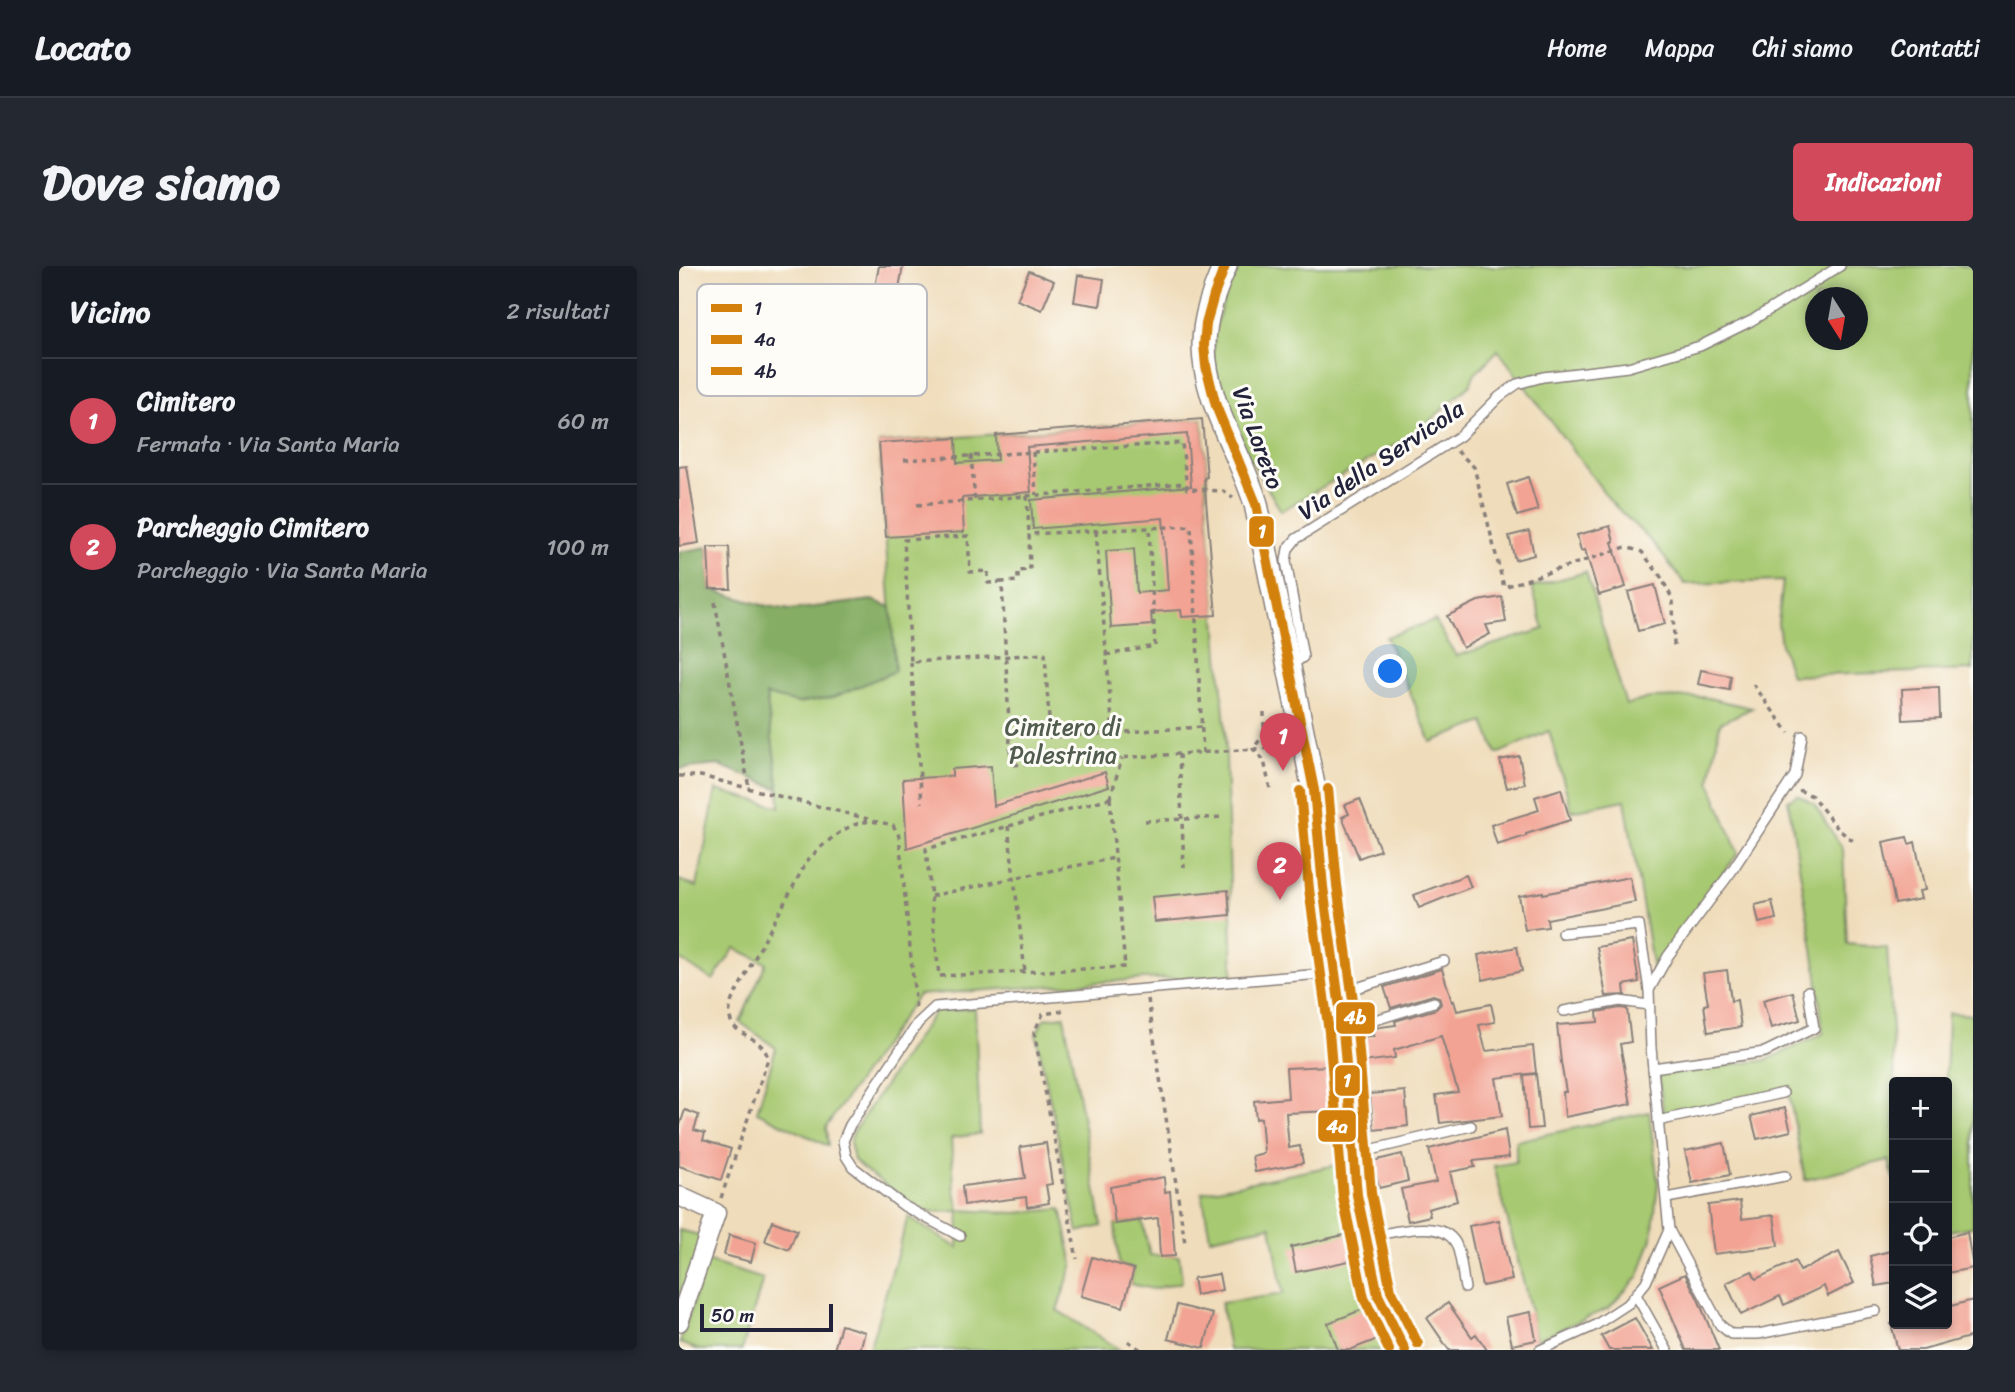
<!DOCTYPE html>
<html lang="it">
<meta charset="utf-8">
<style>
body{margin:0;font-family:Sriracha,sans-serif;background:#242831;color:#f1f3f6}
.controls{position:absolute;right:21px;bottom:21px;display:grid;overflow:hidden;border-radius:7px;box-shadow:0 4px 10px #0003}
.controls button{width:63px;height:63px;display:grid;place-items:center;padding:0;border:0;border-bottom:2px solid #363941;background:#171b24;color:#f1f3f6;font:35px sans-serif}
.compass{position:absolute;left:1126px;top:21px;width:63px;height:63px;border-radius:50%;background:#171b24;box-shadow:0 4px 10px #0003;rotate:169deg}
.scale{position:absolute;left:21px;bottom:18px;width:133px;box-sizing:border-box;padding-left:7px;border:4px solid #22223b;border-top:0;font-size:19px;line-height:24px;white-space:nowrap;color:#22223b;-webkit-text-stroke:5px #fdfcf7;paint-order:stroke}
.you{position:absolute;left:712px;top:406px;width:24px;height:24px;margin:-18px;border:5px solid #fff;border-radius:50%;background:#1a73e8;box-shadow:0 0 0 10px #1a73e833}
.badge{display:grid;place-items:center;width:46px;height:46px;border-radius:50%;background:#d1495b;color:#fff;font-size:23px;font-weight:700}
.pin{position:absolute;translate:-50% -58px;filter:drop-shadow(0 2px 4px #0008)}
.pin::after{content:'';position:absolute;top:37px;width:24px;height:21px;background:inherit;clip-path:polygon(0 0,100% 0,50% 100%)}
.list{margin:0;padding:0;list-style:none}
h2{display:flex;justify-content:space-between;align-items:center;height:91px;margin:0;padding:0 28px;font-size:30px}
h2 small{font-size:23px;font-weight:400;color:#9ea1a6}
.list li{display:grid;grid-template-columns:46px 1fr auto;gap:21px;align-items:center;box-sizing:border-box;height:126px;padding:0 28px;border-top:2px solid #363941}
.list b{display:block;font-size:26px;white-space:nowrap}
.list p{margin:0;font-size:23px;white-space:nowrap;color:#9ea1a6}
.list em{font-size:23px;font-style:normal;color:#9ea1a6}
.icon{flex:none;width:38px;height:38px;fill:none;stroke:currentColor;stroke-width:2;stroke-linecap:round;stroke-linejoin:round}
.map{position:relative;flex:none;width:1294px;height:1084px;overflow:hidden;border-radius:7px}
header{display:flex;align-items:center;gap:42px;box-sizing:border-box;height:98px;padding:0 35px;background:#171b24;border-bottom:2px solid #363941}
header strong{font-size:33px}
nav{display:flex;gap:38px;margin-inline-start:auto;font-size:24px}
.intro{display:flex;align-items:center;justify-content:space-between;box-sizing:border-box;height:168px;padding:0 42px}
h1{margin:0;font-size:49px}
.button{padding:18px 32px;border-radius:7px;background:#d1495b;color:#fff;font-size:24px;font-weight:700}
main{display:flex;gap:42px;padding:0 42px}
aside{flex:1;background:#171b24;border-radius:7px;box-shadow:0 4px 10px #0003}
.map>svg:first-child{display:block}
</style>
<header>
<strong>Locato</strong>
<nav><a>Home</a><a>Mappa</a><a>Chi siamo</a><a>Contatti</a></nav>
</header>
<div class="intro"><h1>Dove siamo</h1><a class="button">Indicazioni</a></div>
<main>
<aside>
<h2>Vicino<small>2 risultati</small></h2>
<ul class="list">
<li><span class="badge">1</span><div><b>Cimitero</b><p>Fermata · Via Santa Maria</p></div><em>60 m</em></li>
<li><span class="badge">2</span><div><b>Parcheggio Cimitero</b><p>Parcheggio · Via Santa Maria</p></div><em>100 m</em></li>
</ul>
</aside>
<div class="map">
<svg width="1294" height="1084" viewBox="0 0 1294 1084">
<rect width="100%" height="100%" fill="#fdfcf7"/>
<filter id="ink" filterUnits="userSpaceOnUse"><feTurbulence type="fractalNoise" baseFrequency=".0143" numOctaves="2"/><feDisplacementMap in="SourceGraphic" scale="14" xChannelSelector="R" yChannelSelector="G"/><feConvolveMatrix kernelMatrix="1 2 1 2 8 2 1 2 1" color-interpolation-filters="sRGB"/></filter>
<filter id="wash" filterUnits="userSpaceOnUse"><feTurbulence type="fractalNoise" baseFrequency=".00686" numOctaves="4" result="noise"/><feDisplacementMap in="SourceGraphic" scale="28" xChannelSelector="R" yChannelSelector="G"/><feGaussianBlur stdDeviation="1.57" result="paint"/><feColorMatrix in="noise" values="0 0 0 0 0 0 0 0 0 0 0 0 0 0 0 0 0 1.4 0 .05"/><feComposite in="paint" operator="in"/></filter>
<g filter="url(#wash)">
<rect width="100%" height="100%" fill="#efdcba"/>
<g fill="#a7c971" stroke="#647656" stroke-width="2" fill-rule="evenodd">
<path d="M 562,0 L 1294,0 L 1294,404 L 1112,410 L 1102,379 L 1099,357 L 1104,315 L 1006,318 L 974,277 L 933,237 L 819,84 L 795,109 L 791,119 L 737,167 L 602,245 L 566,184 L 542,123 L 534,96 L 535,66 L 547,26 ZM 1136,32 L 1178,32 L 1178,74 L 1136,74 Z"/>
<polygon points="523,153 528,211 527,234 546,460 554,711 465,713 239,729 147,861 149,880 78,846 97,782 61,756 87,697 56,682 34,714 0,693 0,614 18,621 37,524 101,541 100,523 87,429 119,437 155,431 216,405 200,177"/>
<polygon points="907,306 947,439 970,432 1025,431 1073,442 1041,457 1031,516 1059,587 974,704 946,534 893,545 870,465 818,488 805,456 752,476 707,371 756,354 777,390 865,363 853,321"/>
<polygon points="1119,529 1135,538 1164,583 1168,678 1208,682 1216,816 1215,914 1210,894 1126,914 1109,823 985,849 979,808 1088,794 1144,768 1137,701 1109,534"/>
<polygon points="296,742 301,868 272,872 275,920 280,944 337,947 382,943 394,998 378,1044 441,1084 190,1084 229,951 279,982 280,945 254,946 240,943 182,901 175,894 171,876 175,865 256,745"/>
<polygon points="1269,747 1294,749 1294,961 1268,965 1267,816"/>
<polygon points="385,750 423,960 399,966 357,768 365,753"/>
<polygon points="970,846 979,917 973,972 960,1010 930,1042 857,1074 852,1046 815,900 837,896 837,875"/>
<polygon points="668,897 717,1084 550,1084 542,1037 604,1028 592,960 531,972 523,926"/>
<polygon points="463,954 471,989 500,990 503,1016 474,1023 451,1018 455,1003 440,999 436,958"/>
<polygon points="0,964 24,970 0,1036"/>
<polygon points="27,995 84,1013 63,1084 20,1084 1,1077"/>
</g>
<polygon fill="#85ad63" stroke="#54684f" stroke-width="2" points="29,281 31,323 83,339 111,344 193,334 212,341 216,405 155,431 119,437 87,429 100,523 40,499 0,503 0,286"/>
<g id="blocks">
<g fill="#f2a393">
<polygon points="200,0 224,0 213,62 189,57"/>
<polygon points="350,5 375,15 363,44 338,34"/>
<polygon points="399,9 425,13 421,40 395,36"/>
<polygon points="523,153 528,211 525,212 537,349 503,351 502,344 472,346 473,359 432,362 427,285 455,283 458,327 489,324 484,252 354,263 352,234 512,220 508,168 348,181 352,226 283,232 285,266 207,271 200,177 277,172 278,197 318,194 317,169"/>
<polygon points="8,200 20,277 0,280 0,201"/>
<polygon points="849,211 859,244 838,250 828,218"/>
<polygon points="931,260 935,276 933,276 947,321 920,329 906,284 902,285 898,269"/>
<polygon points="850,265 855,289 836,294 830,270"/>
<polygon points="29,281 50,281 52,323 31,323"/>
<polygon points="976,319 986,358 959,365 949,326"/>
<polygon points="823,331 827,356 807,359 811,368 784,382 768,350 799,335"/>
<polygon points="1022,404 1052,410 1050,424 1019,418"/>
<polygon points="1260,421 1261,452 1224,454 1223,423"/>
<polygon points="840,490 846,518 828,522 821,494"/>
<polygon points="312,500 315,540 426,506 430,520 228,582 224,513 273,510 273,503"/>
<polygon points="882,523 891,554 847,568 847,570 818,579 812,559 860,544 856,531"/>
<polygon points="681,533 701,584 680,592 663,551 670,548 666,539"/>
<polygon points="1228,571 1230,578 1236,576 1246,624 1240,625 1242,633 1216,638 1204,576"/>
<polygon points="787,609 792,621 740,642 735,629"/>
<polygon points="951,611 956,636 868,653 869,661 846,664 840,630 864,626 864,628"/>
<polygon points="549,624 551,649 476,656 473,631"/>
<polygon points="1093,635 1097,653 1080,657 1076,639"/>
<polygon points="953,675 960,716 945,719 946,729 927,730 918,681"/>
<polygon points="838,681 843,705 804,714 799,689"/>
<polygon points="763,703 773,736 775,735 778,745 812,738 816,756 800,759 807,785 854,780 857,807 817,812 823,850 761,857 757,829 779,826 762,770 715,784 716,792 684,796 681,772 695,770 694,762 717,759 716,755 757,743 762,738 760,731 754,729 712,742 705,721"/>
<polygon points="1048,704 1052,735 1058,734 1062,761 1029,766 1025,739 1029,738 1024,707"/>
<polygon points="1114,726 1121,754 1092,762 1084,734"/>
<polygon points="941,742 948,743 952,776 941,778 952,838 886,851 884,826 887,826 882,796 878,759 919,756 918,746"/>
<polygon points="651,800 653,845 607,847 610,882 621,880 624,897 576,906 573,890 585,887 582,852 577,853 575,835 609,832 607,802"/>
<polygon points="857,808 863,862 849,863 845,809"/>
<polygon points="726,825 729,860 695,864 691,828"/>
<polygon points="1106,842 1112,865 1078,873 1072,850"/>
<polygon points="6,844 20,849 15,864 26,867 24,874 52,883 42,914 0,900 0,862"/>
<polygon points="826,864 830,891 794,895 796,901 771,906 778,935 749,943 751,950 729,955 722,923 757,916 750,883"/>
<polygon points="367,877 373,918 367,919 370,937 348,941 347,931 285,939 283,920 346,912 341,881"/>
<polygon points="1045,877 1051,909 1013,917 1006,885"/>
<polygon points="723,888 729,915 700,922 694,895"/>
<polygon points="485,911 486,926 491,925 496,990 481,991 479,952 436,958 431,921"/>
<polygon points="1061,935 1063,953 1095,949 1099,980 1035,988 1029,939"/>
<polygon points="820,954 833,1014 803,1020 790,960"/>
<polygon points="93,955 118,964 110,984 86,975"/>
<polygon points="1288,966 1294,1002 1268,1007 1268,971"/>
<polygon points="669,968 675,994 617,1006 612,981"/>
<polygon points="50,969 77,977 72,996 45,989"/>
<polygon points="1215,984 1215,1017 1197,1020 1191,990"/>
<polygon points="1160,986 1175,1017 1149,1030 1145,1020 1105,1039 1101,1030 1062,1049 1047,1017 1073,1005 1077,1013 1116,995 1121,1005"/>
<polygon points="413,991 455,1003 444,1041 402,1030"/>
<polygon points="540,1008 543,1024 517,1029 514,1012"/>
<polygon points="1006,1008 1019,1033 1040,1084 1007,1084 980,1020"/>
<polygon points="1294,1034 1294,1070 1244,1084 1219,1084 1212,1058 1268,1058 1268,1041"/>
<polygon points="769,1037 793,1071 797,1068 808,1084 770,1084 748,1052"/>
<polygon points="498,1039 534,1048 525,1082 489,1073"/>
<polygon points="690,1041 704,1071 671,1084 659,1084 649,1057"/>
<polygon points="852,1046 857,1074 833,1079 827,1051"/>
<polygon points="956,1052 974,1084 930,1084 922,1070"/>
<polygon points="162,1059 186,1066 181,1084 155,1084"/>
</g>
</g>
</g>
<g filter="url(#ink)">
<use href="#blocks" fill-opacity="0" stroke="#887f7a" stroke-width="2"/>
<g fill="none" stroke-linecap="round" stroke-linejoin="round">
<g stroke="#887f7a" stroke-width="12">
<g id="service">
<polyline points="611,400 624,391 607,295 609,283 617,273 781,170 820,131 838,118 864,111 949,101 1021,80 1072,55 1161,0"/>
<polyline points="883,667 960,659 970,724"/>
<polyline points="661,727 765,695"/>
<polyline points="885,745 941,735 970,739"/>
<polyline points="667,763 755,736"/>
<polyline points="974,802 1086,786 1135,762 1129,725"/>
<polyline points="979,855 1104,827"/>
<polyline points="674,888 792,860"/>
<polyline points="988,932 1106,910"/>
<polyline points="990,964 1041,1059 1052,1068 1079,1068 1197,1045"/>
<polyline points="281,970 225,940 174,901 167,890 164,875 171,859 239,757 256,741 654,707"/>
<path d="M 687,971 C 711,968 763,950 777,978 C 783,991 783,1008 786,1022"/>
<polyline points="957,1029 988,1084"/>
<polyline points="861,1084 915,1060 950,1037 967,1016 990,964 972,782 970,724 989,690 1052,606 1116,509 1123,470"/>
</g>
</g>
<g stroke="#887f7a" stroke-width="21">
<polyline id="minor" points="0,930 37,947 0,1056"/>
</g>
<g stroke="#887f7a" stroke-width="26">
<path id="tertiary" d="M 546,0 C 535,25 525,51 525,79 C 525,135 561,186 577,238 L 635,524 L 644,621 L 664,764 L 678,929 L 691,997 L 699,1029 L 726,1084"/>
</g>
<g stroke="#887f7a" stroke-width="3.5" stroke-dasharray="5 5" stroke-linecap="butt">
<polyline points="778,185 795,201 825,321 947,281 963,286 982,311 994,334 995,380"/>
<polyline points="354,186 357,229"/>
<polyline points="292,189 296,234"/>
<polyline points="225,194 503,177 508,223 544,225 554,232"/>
<polyline points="348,230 350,268"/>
<polyline points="238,239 507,217"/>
<polyline points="417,265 434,467"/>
<polyline points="323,316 309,317 309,305 291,306 289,270 225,274 232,396 366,388 371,471 523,461"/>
<polyline points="36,336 70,522"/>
<polyline points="427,389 476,380 470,262"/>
<polyline points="232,396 243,537"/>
<polyline points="1074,418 1110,467"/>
<polyline points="585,446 585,468 574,483 585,494 591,523"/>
<polyline points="524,487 512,260 350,268 351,304 339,305 339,315 323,316 332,499 607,481"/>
<polyline points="500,488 505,601"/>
<polyline points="0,510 22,510 189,553"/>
<polyline points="1120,524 1133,530 1160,564 1177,577"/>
<polygon points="431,532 446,701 260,710 247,583"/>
<polyline points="431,532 443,492"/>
<polyline points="466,555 545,551"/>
<polyline points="329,560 346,706"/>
<polyline points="252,630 335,612 436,592"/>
<polyline points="469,733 506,977"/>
<polyline points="384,745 364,748 355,766 398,993"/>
<path d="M 42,932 L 89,793 C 83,763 40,774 53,734 L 128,595 C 141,581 165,559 185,556 C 194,554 204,557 214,559 L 220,570 L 237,743"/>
<polyline points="449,1075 462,1084"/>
</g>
<use href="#service" stroke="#fff" stroke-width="9"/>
<use href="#minor" stroke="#fff" stroke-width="18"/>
<use href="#tertiary" stroke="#fff" stroke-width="23"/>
<g stroke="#fdfcf7" stroke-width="16">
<polyline id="bus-1" points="546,0 535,29 527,58 525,79 527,100 537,140 577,238 635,524 644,621 664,764 678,929 699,1029 726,1084"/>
</g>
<g stroke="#fdfcf7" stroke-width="16">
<polyline id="bus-2" points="621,525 630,623 650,766 664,932 685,1032 710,1084"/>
</g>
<g stroke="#fdfcf7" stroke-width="16">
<polyline id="bus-3" points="649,523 658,619 678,763 692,927 712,1024 739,1078"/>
</g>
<use href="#bus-1" stroke="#d3810c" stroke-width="10"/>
<use href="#bus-2" stroke="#d3810c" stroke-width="10"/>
<use href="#bus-3" stroke="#d3810c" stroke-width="10"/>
</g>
</g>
<g text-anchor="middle" stroke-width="6" stroke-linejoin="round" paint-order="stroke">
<g font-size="24" fill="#22223b" stroke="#fdfcf7">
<text transform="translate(579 172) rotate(70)" y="8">Via Loreto</text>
<text transform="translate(702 194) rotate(-34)" y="8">Via della Servicola</text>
</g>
<g font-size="24" fill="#515c4e" stroke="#fdfcf7">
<text x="384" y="469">Cimitero di<tspan x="384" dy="28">Palestrina</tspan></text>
</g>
</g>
<rect x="18" y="18" width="230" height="112" rx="10" fill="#fdfcf7" stroke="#bbbbbf" stroke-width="2"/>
<rect x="32" y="38" width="31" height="8" fill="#d3810c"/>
<rect x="32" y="69" width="31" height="9" fill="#d3810c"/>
<rect x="32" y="101" width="31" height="8" fill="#d3810c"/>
<g font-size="19" fill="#22223b">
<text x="75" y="49">1</text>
<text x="75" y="80">4a</text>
<text x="75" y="112">4b</text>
</g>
<g stroke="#fdfcf7" stroke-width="2.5">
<rect x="569" y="249" width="27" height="33" rx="7" fill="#d3810c"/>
<rect x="656" y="735" width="41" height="34" rx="7" fill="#d3810c"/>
<rect x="655" y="798" width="27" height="33" rx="7" fill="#d3810c"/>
<rect x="638" y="843" width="40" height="34" rx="7" fill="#d3810c"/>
</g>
<g font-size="19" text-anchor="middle" font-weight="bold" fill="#fff">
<text x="583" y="272">1</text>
<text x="676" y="758">4b</text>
<text x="668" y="821">1</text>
<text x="658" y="867">4a</text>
</g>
</svg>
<div class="controls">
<button>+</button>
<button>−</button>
<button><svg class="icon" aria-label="locate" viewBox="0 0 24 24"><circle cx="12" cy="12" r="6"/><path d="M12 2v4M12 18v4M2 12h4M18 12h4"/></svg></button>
<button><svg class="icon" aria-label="layers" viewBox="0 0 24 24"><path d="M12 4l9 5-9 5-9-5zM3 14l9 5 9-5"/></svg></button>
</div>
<svg class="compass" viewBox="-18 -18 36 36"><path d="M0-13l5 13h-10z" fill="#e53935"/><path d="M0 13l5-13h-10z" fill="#9ea1a6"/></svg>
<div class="scale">50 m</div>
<div class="you"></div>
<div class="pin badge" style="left:604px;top:505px">1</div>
<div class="pin badge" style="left:601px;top:634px">2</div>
</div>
</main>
